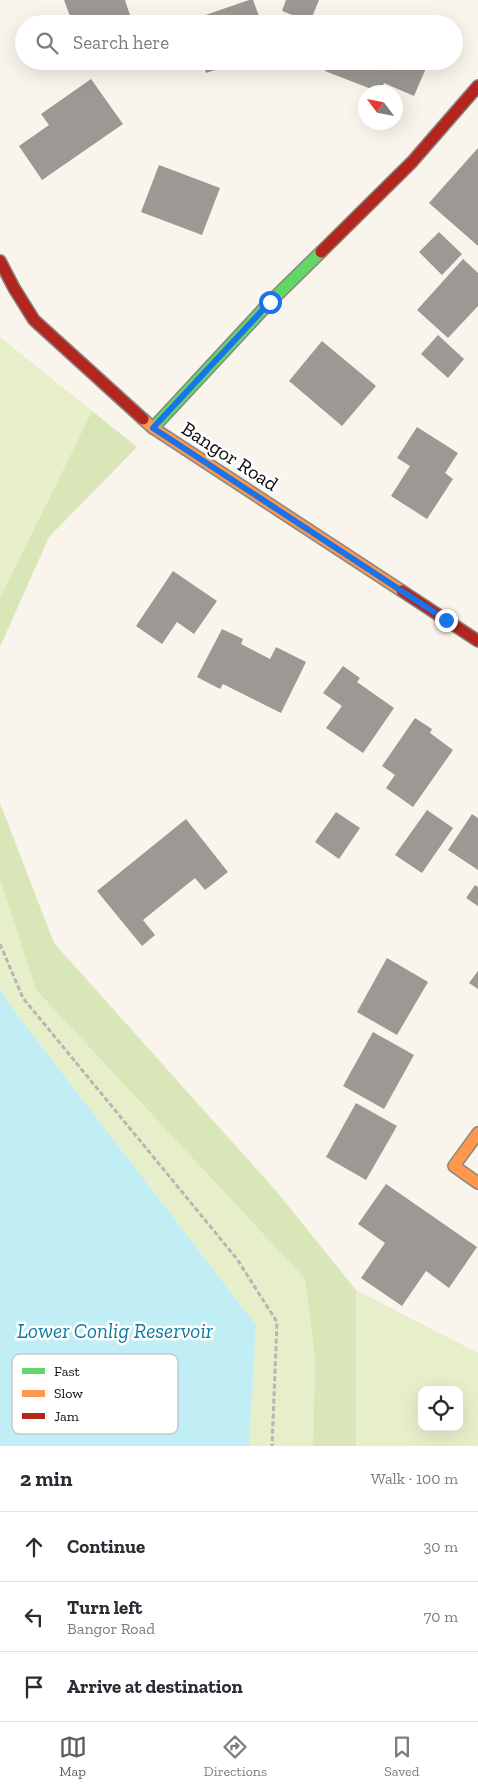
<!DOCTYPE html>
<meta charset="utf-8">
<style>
body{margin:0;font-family:"Zilla Slab",serif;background:#f7f7f7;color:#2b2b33}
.controls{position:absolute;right:15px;bottom:15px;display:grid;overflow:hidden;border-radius:10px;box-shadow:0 5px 20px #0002}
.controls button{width:45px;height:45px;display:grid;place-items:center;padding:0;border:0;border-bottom:1px solid #e1e1e2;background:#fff;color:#2b2b33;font:25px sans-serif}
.compass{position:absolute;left:358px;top:85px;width:45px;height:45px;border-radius:50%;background:#fff;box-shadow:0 5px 20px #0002;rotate:302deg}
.stop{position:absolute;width:15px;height:15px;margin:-11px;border:4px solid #1a73e8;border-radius:50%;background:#fff}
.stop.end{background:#1a73e8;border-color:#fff;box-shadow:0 1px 5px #0008}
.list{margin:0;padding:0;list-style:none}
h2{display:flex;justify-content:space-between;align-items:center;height:65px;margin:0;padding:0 20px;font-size:21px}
h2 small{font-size:16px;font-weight:400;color:#7c7c81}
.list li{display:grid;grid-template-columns:32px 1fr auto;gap:15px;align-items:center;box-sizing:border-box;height:70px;padding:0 20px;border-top:1px solid #e1e1e2}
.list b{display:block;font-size:19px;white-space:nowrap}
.list p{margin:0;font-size:16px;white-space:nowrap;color:#7c7c81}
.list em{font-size:16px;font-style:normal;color:#7c7c81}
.icon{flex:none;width:28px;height:28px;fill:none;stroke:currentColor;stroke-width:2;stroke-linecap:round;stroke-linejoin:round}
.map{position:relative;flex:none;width:478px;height:1446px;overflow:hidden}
.search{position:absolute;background:#fff;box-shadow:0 5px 20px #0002;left:15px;right:15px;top:15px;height:55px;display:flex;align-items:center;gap:12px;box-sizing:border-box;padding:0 18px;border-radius:28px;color:#7c7c81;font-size:19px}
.sheet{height:275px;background:#fff}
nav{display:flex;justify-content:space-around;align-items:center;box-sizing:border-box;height:70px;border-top:1px solid #e1e1e2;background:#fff;font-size:14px;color:#7c7c81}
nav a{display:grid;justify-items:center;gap:2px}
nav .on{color:#5e5c59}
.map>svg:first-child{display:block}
</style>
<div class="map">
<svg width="478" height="1446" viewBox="0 0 478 1446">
<rect width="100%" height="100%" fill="#f9f5ec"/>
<g fill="#e7efca" fill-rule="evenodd">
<polygon points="0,337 92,411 0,598"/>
<polygon points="0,879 36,990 305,1279 315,1359 313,1446 249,1446 256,1325 6,1000 0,987"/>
<path d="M 356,1290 L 478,1353 L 478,1446 L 356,1446 ZM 422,1390 L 459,1390 L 459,1427 L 422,1427 Z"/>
</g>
<g fill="#d9e7b8">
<polygon points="92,411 137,447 49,537 0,647 0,598"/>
<polygon points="0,803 54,943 277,1192 356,1290 356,1446 313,1446 315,1359 305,1279 36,990 0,879"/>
</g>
<polygon fill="#c1edf5" points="0,987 6,1000 256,1325 249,1446 0,1446"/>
<g fill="#9c9893">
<polygon points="64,0 125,0 133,24 73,24"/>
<polygon points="249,0 253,0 262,24 189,24 188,21"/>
<polygon points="286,0 319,0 310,22 282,11"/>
<polygon points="202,61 239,61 239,62 206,73"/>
<polygon points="329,61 429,61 414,96 384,83 380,92 379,92 325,71"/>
<polygon points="91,79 123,124 42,180 19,146 49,125 41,114"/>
<polygon points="478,148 478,246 429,203"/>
<polygon points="159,165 220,188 202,235 141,212"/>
<polygon points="439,232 462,254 442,275 419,252"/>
<polygon points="463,259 478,273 478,306 448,338 417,310"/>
<polygon points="438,335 464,359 448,378 421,354"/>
<polygon points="322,341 376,386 342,426 289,381"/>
<polygon points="417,427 458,453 445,473 453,479 427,519 391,496 410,466 397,458"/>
<polygon points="173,571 217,601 194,634 177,622 162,644 136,626"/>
<polygon points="222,629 243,639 241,644 270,659 276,647 306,662 281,713 223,684 220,689 197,677"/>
<polygon points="343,666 360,678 357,682 394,708 363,753 326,728 342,706 323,693"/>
<polygon points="415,718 432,729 430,733 453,750 413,807 386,788 395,775 382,766"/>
<polygon points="427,810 453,828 422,873 395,855"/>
<polygon points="336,812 360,828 339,859 315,842"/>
<polygon points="472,814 478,818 478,870 448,850"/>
<polygon points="186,819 228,872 205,890 195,878 143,920 155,935 142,946 97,891"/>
<polygon points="475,885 478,887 478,906 466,898"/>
<polygon points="387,958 428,982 397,1035 357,1012"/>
<polygon points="478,971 478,989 469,983"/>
<polygon points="373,1032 414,1055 384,1109 343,1086"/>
<polygon points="356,1103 397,1126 366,1180 326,1157"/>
<polygon points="386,1184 477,1247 449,1288 426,1271 402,1306 361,1278 385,1243 358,1224"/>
</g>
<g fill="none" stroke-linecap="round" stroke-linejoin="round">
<g stroke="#888682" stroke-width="14">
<polyline id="fast" points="153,428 270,302 321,252"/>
</g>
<g stroke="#888682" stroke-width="14">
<g id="slow">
<polyline points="143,419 153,428 402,591"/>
<polyline points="478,1133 454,1166 478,1183"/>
</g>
</g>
<g stroke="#888682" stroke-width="14">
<g id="jam">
<polyline points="321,252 412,162 478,86"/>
<polyline points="0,261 14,288 34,320 143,419"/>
<polyline points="402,591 478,641"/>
</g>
</g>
<polyline stroke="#b7b6b5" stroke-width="3" stroke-dasharray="5 2.5" stroke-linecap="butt" points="0,944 23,998 237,1259 277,1322 272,1446"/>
<use href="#fast" stroke="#63d668" stroke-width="11"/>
<use href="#slow" stroke="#ff974d" stroke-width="11"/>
<use href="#jam" stroke="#b3261e" stroke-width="11"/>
</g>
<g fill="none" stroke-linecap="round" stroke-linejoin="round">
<polyline stroke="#1a73e8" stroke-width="6" points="270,302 153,428 446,620"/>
</g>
<g text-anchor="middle" stroke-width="5" stroke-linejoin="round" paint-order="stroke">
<g font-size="20" fill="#0a0a0a" stroke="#fff">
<text transform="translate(230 456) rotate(33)" y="7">Bangor Road</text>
</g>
<g font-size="21" font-style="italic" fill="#0f7b9f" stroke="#fff">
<text x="115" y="1338">Lower Conlig Reservoir</text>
</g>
</g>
<rect x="12" y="1354" width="166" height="80" rx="8" fill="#fff" stroke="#b6b6b6" stroke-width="1"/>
<rect x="22" y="1368" width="23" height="6" fill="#63d668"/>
<rect x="22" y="1390" width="23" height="7" fill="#ff974d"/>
<rect x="22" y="1413" width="23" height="6" fill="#b3261e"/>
<g font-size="14" fill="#0a0a0a">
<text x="54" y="1376">Fast</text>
<text x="54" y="1398">Slow</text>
<text x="54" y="1421">Jam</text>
</g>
</svg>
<div class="controls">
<button><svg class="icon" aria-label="locate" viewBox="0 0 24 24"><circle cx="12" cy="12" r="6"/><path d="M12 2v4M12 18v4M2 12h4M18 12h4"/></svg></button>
</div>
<svg class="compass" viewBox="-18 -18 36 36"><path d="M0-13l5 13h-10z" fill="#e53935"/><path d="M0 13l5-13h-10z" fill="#7c7c81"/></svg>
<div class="stop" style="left:270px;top:302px"></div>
<div class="stop end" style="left:446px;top:620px"></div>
<div class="search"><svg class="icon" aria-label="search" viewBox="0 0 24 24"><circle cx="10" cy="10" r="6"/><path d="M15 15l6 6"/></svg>Search here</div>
</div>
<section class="sheet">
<h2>2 min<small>Walk · 100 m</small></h2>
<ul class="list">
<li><svg class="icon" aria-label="ahead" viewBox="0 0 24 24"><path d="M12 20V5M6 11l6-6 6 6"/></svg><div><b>Continue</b></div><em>30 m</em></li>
<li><svg class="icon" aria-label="left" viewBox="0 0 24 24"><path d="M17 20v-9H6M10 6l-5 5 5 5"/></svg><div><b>Turn left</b><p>Bangor Road</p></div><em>70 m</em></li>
<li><svg class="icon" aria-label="arrive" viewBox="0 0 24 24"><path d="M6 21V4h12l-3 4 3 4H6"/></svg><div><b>Arrive at destination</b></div></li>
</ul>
</section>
<nav>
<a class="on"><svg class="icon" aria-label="map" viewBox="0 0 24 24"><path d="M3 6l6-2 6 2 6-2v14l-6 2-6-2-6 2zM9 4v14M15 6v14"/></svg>Map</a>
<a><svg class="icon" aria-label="directions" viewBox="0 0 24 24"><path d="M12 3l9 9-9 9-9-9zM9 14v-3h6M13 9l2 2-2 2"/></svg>Directions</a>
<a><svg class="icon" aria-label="saved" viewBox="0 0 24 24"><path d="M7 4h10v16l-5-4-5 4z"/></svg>Saved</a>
</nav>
